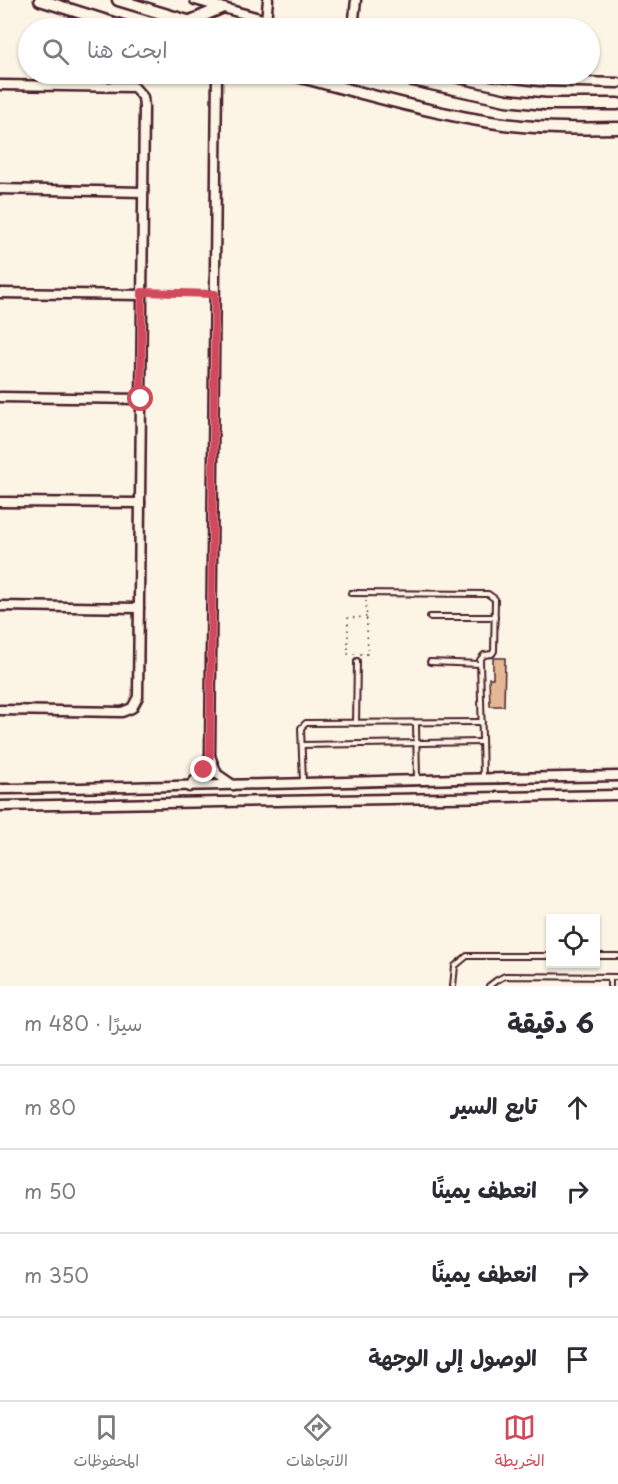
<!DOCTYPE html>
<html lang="ar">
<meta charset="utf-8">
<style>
body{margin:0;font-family:"Playpen Sans","Playpen Sans Arabic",sans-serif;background:#f2f2f3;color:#2b2b33;direction:rtl}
.controls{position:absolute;right:18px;bottom:18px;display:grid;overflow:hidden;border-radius:0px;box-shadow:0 2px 4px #0004}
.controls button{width:54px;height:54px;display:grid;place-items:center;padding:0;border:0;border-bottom:2px solid #e1e1e2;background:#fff;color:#2b2b33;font:30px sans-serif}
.stop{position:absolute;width:18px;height:18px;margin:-14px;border:4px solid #d1495b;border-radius:50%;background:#fff}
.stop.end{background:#d1495b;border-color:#fff;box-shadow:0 2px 6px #0008}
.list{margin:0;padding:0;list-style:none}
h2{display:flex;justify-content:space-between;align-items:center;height:78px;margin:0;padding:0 24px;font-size:26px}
h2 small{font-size:20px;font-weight:400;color:#7c7c81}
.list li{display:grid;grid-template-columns:39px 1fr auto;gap:18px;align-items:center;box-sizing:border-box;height:84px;padding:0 24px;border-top:2px solid #e1e1e2}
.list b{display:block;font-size:22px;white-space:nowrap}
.list em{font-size:20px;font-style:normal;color:#7c7c81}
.icon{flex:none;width:33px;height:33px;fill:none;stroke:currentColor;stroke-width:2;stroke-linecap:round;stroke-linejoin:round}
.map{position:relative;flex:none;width:618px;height:986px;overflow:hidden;direction:ltr}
.search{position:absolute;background:#fff;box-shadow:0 2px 4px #0004;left:18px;right:18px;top:18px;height:66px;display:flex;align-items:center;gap:15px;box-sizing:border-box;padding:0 21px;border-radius:33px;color:#7c7c81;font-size:22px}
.sheet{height:414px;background:#fff}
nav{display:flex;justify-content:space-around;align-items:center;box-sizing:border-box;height:84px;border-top:2px solid #e1e1e2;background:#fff;font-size:16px;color:#7c7c81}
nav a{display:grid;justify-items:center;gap:3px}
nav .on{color:#d1495b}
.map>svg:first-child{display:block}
</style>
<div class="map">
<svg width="618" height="986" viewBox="0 0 618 986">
<rect width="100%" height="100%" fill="#fcf5e5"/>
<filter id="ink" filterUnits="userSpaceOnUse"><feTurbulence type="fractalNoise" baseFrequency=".0167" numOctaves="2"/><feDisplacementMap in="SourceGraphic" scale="12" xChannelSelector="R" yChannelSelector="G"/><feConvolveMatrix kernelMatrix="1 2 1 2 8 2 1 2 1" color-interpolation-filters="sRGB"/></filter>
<g filter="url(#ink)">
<polygon fill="#e4b894" stroke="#4a1f2b" stroke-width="1.5" points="493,658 505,658 504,706 490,706 489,678 493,678"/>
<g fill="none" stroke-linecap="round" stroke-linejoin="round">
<g stroke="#4a1f2b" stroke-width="8">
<g id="service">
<polyline points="351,593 488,594 495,599 494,651 492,654 484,655 480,660 483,777"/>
<polyline points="430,617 495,617"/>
<polyline points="430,662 480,664"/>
<polyline points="356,723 357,661"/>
<polyline points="416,724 417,779"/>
<polyline points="302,745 482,742"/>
<polyline points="303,782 301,728 306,723 482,722"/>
<polyline points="596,956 618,956"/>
<polyline points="610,977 610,986"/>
<polyline points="453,986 455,966 467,956 550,956"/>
<polyline points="489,986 497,980 505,976 618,977"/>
</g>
</g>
<g stroke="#4a1f2b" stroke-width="13">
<g id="minor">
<polyline points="195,0 295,28"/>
<polyline points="266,21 268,0"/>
<polyline points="353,28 356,0"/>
<polyline points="217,74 210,756 217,774 233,785"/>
<polyline points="483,74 539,81 618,83"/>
<polyline points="0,85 134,87 143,97 144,107 138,697 132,708 122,712 0,710"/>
<polyline points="0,189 143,192"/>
<polyline points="0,293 142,295"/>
<polyline points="0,397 141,399"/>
<polyline points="0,502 140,503"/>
<polyline points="0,606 139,608"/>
<polyline points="189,787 204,770 210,756"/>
<path d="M 0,789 C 206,787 412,779 618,776"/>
<polyline points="0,806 618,795"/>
</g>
</g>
<g stroke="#4a1f2b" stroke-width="15">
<g id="tertiary">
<polyline points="40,0 129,28"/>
<polyline points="118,0 211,28"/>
<polyline points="188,22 221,8"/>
<path d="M 289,74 C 360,92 431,114 504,124 C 542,129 580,129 618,128"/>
<polyline points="385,74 506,100 545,104 618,104"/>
</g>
</g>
<g stroke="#4a1f2b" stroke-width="1.5" stroke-dasharray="1.5 4.5" stroke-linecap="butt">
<polyline points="152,292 207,293"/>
<polyline points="355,654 348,654 348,618 367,617"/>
<polyline points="360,654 368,654 366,601"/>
</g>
<use href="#service" stroke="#fcf5e5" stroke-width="4"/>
<use href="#minor" stroke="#fcf5e5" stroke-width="8"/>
<use href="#tertiary" stroke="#fcf5e5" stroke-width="10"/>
</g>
</g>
<g fill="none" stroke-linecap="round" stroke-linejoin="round" filter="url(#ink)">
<polyline stroke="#d1495b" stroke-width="8" points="141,399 142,292 215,294 210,756 204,770"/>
</g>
</svg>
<div class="controls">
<button><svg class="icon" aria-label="locate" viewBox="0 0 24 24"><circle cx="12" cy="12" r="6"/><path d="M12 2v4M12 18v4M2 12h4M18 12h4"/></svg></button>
</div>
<div class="stop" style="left:141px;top:399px"></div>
<div class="stop end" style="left:204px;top:770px"></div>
<div class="search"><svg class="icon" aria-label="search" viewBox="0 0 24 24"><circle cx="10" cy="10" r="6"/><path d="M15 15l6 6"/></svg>ابحث هنا</div>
</div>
<section class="sheet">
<h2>6 دقيقة<small>سيرًا · 480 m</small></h2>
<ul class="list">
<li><svg class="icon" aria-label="ahead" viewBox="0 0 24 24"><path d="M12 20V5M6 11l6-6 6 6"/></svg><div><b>تابع السير</b></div><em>80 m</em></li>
<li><svg class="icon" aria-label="right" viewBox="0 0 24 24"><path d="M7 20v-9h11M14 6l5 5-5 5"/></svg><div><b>انعطف يمينًا</b></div><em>50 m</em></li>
<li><svg class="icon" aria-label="right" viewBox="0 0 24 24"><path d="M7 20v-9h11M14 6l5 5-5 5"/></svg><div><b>انعطف يمينًا</b></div><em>350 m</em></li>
<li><svg class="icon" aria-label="arrive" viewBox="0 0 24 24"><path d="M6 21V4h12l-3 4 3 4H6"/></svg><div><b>الوصول إلى الوجهة</b></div></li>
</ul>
</section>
<nav>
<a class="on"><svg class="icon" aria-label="map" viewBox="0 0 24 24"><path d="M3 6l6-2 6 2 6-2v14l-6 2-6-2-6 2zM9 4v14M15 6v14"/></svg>الخريطة</a>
<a><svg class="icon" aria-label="directions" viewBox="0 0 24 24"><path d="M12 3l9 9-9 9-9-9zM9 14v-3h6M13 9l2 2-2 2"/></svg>الاتجاهات</a>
<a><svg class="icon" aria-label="saved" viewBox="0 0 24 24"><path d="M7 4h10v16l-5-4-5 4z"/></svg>المحفوظات</a>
</nav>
